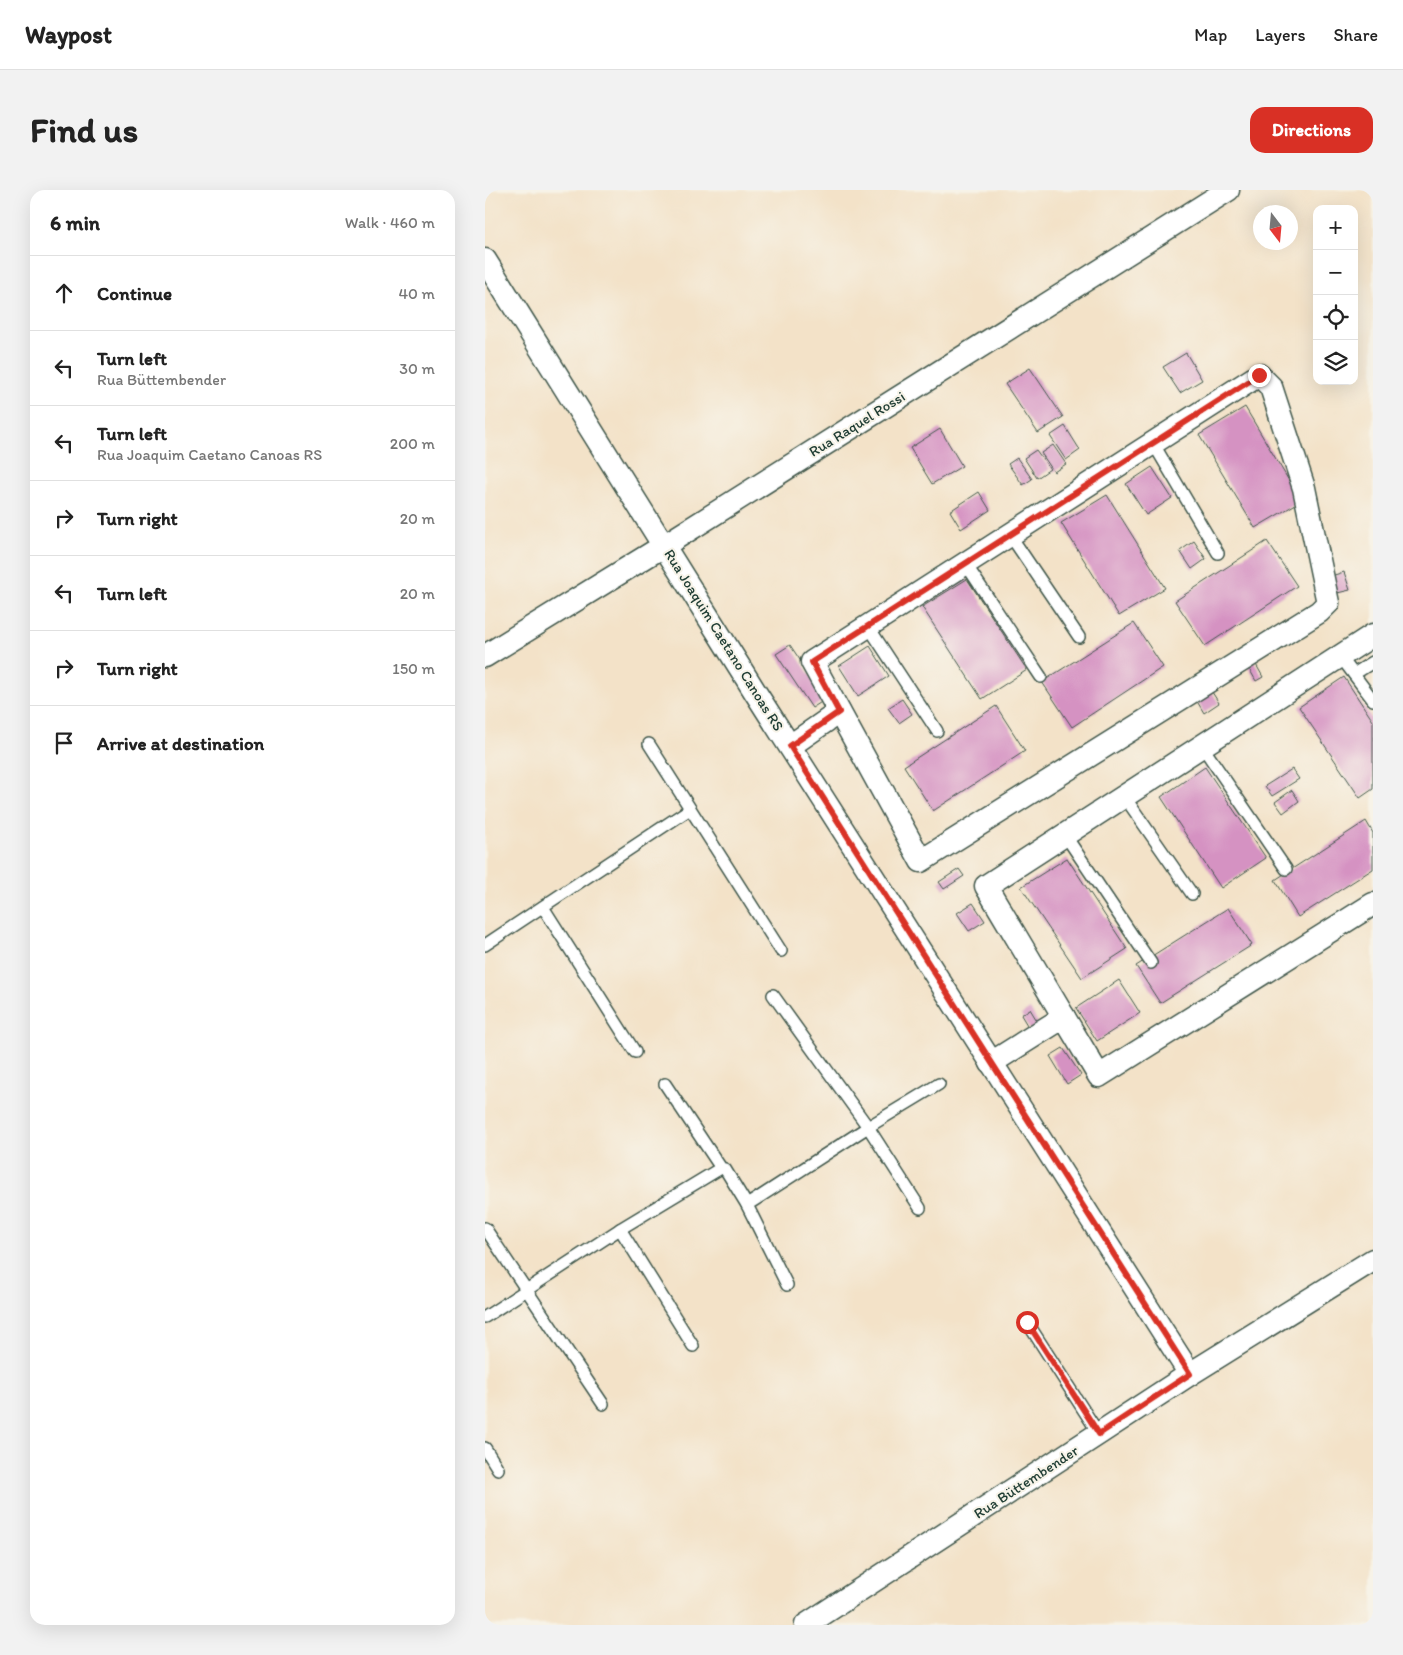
<!DOCTYPE html>
<meta charset="utf-8">
<style>
body{margin:0;font-family:Itim,sans-serif;background:#f2f2f2;color:#222}
.controls{position:absolute;right:15px;top:15px;display:grid;overflow:hidden;border-radius:10px;box-shadow:0 5px 20px #0002}
.controls button{width:45px;height:45px;display:grid;place-items:center;padding:0;border:0;border-bottom:1px solid #e0e0e0;background:#fff;color:#222;font:25px sans-serif}
.compass{position:absolute;left:768px;top:15px;width:45px;height:45px;border-radius:50%;background:#fff;box-shadow:0 5px 20px #0002;rotate:164deg}
.stop{position:absolute;width:15px;height:15px;margin:-11px;border:4px solid #d93025;border-radius:50%;background:#fff}
.stop.end{background:#d93025;border-color:#fff;box-shadow:0 1px 5px #0008}
.list{margin:0;padding:0;list-style:none}
h2{display:flex;justify-content:space-between;align-items:center;height:65px;margin:0;padding:0 20px;font-size:21px}
h2 small{font-size:16px;font-weight:400;color:#767676}
.list li{display:grid;grid-template-columns:32px 1fr auto;gap:15px;align-items:center;box-sizing:border-box;height:75px;padding:0 20px;border-top:1px solid #e0e0e0}
.list b{display:block;font-size:19px;white-space:nowrap}
.list p{margin:0;font-size:16px;white-space:nowrap;color:#767676}
.list em{font-size:16px;font-style:normal;color:#767676}
.icon{flex:none;width:28px;height:28px;fill:none;stroke:currentColor;stroke-width:2;stroke-linecap:round;stroke-linejoin:round}
.map{position:relative;flex:none;width:888px;height:1435px;overflow:hidden;border-radius:15px}
header{display:flex;align-items:center;gap:30px;box-sizing:border-box;height:70px;padding:0 25px;background:#fff;border-bottom:1px solid #e0e0e0}
header strong{font-size:24px}
nav{display:flex;gap:28px;margin-inline-start:auto;font-size:18px}
.intro{display:flex;align-items:center;justify-content:space-between;box-sizing:border-box;height:120px;padding:0 30px}
h1{margin:0;font-size:35px}
.button{padding:12px 22px;border-radius:15px;background:#d93025;color:#fff;font-size:18px;font-weight:700}
main{display:flex;gap:30px;padding:0 30px}
aside{flex:1;background:#fff;border-radius:15px;box-shadow:0 5px 20px #0002}
.map>svg:first-child{display:block}
</style>
<header>
<strong>Waypost</strong>
<nav><a>Map</a><a>Layers</a><a>Share</a></nav>
</header>
<div class="intro"><h1>Find us</h1><a class="button">Directions</a></div>
<main>
<aside>
<h2>6 min<small>Walk · 460 m</small></h2>
<ul class="list">
<li><svg class="icon" aria-label="ahead" viewBox="0 0 24 24"><path d="M12 20V5M6 11l6-6 6 6"/></svg><div><b>Continue</b></div><em>40 m</em></li>
<li><svg class="icon" aria-label="left" viewBox="0 0 24 24"><path d="M17 20v-9H6M10 6l-5 5 5 5"/></svg><div><b>Turn left</b><p>Rua Büttembender</p></div><em>30 m</em></li>
<li><svg class="icon" aria-label="left" viewBox="0 0 24 24"><path d="M17 20v-9H6M10 6l-5 5 5 5"/></svg><div><b>Turn left</b><p>Rua Joaquim Caetano Canoas RS</p></div><em>200 m</em></li>
<li><svg class="icon" aria-label="right" viewBox="0 0 24 24"><path d="M7 20v-9h11M14 6l5 5-5 5"/></svg><div><b>Turn right</b></div><em>20 m</em></li>
<li><svg class="icon" aria-label="left" viewBox="0 0 24 24"><path d="M17 20v-9H6M10 6l-5 5 5 5"/></svg><div><b>Turn left</b></div><em>20 m</em></li>
<li><svg class="icon" aria-label="right" viewBox="0 0 24 24"><path d="M7 20v-9h11M14 6l5 5-5 5"/></svg><div><b>Turn right</b></div><em>150 m</em></li>
<li><svg class="icon" aria-label="arrive" viewBox="0 0 24 24"><path d="M6 21V4h12l-3 4 3 4H6"/></svg><div><b>Arrive at destination</b></div></li>
</ul>
</aside>
<div class="map">
<svg width="888" height="1435" viewBox="0 0 888 1435">
<rect width="100%" height="100%" fill="#f7f3e8"/>
<filter id="ink" filterUnits="userSpaceOnUse"><feTurbulence type="fractalNoise" baseFrequency=".02" numOctaves="2"/><feDisplacementMap in="SourceGraphic" scale="10" xChannelSelector="R" yChannelSelector="G"/><feConvolveMatrix kernelMatrix="1 2 1 2 8 2 1 2 1" color-interpolation-filters="sRGB"/></filter>
<filter id="wash" filterUnits="userSpaceOnUse"><feTurbulence type="fractalNoise" baseFrequency=".0096" numOctaves="4" result="noise"/><feDisplacementMap in="SourceGraphic" scale="20" xChannelSelector="R" yChannelSelector="G"/><feGaussianBlur stdDeviation="1.12" result="paint"/><feColorMatrix in="noise" values="0 0 0 0 0 0 0 0 0 0 0 0 0 0 0 0 0 1.4 0 .05"/><feComposite in="paint" operator="in"/></filter>
<g filter="url(#wash)">
<rect width="100%" height="100%" fill="#f3e2c8"/>
<g id="blocks">
<g fill="#d592c2">
<polygon points="701,163 717,190 695,203 678,177"/>
<polygon points="545,178 578,227 553,243 520,194"/>
<polygon points="760,217 816,311 770,338 714,245"/>
<polygon points="580,236 595,260 581,270 565,246"/>
<polygon points="455,239 477,276 447,294 425,258"/>
<polygon points="568,255 581,274 569,282 556,263"/>
<polygon points="551,260 565,279 552,288 539,268"/>
<polygon points="532,268 547,289 538,295 523,274"/>
<polygon points="667,277 687,308 661,325 641,294"/>
<polygon points="494,302 505,320 476,339 465,321"/>
<polygon points="622,305 680,398 634,426 576,333"/>
<polygon points="709,351 721,369 707,379 695,361"/>
<polygon points="782,351 812,396 720,456 690,411"/>
<polygon points="859,382 865,400 848,404 843,387"/>
<polygon points="482,389 542,480 497,509 437,417"/>
<polygon points="649,433 678,477 587,537 557,492"/>
<polygon points="305,455 341,509 327,518 291,464"/>
<polygon points="385,456 404,486 373,506 354,476"/>
<polygon points="769,471 778,487 771,491 762,475"/>
<polygon points="859,487 888,531 888,599 875,608 814,517"/>
<polygon points="725,499 734,513 719,523 710,508"/>
<polygon points="417,509 427,524 414,533 403,518"/>
<polygon points="511,516 540,561 448,621 419,576"/>
<polygon points="720,577 781,668 736,698 676,607"/>
<polygon points="807,579 814,589 787,606 780,596"/>
<polygon points="807,600 814,611 798,623 790,612"/>
<polygon points="881,631 888,643 888,679 813,727 790,690"/>
<polygon points="582,668 642,759 597,788 536,697"/>
<polygon points="474,679 479,686 459,699 454,692"/>
<polygon points="488,713 500,731 484,741 472,723"/>
<polygon points="743,718 767,755 675,813 651,776"/>
<polygon points="634,790 655,823 612,851 591,818"/>
<polygon points="545,819 554,834 545,840 536,825"/>
<polygon points="578,858 596,885 582,894 565,866"/>
</g>
</g>
</g>
<g filter="url(#ink)">
<use href="#blocks" fill-opacity="0" stroke="#3f564a" stroke-width="1"/>
<g fill="none" stroke-linecap="round" stroke-linejoin="round">
<g stroke="#3f564a" stroke-width="14">
<g id="service">
<polyline points="668,253 733,363"/>
<polyline points="525,345 594,447"/>
<polyline points="480,373 556,487"/>
<polyline points="383,436 452,541"/>
<polyline points="855,466 888,510"/>
<polyline points="869,484 888,472"/>
<polyline points="164,554 296,761"/>
<polyline points="717,556 801,679"/>
<polyline points="639,606 707,704"/>
<polyline points="580,645 666,773"/>
<polyline points="58,717 150,862"/>
<polyline points="0,755 205,619"/>
<polyline points="288,805 383,937 435,1018"/>
<polyline points="180,894 236,978 240,979 262,1015 302,1095"/>
<polyline points="262,1015 383,937 454,894"/>
<polyline points="0,1038 118,1214"/>
<polyline points="135,1039 208,1156"/>
<polyline points="0,1127 135,1039 236,978"/>
<polyline points="542,1132 614,1244"/>
<polyline points="0,1258 13,1279"/>
</g>
</g>
<g stroke="#3f564a" stroke-width="25">
<g id="minor">
<polyline points="0,70 272,505 705,1184"/>
<polygon points="774,185 786,197 819,298 843,413 834,422 436,671 327,472"/>
<polyline points="888,445 501,696 614,886 888,714"/>
<polyline points="0,466 180,355 743,0"/>
<polyline points="305,556 354,522"/>
<polyline points="506,873 579,827"/>
<polyline points="321,1435 705,1184 888,1070"/>
</g>
</g>
<use href="#service" stroke="#fff" stroke-width="11"/>
<use href="#minor" stroke="#fff" stroke-width="22"/>
</g>
</g>
<g fill="none" stroke-linecap="round" stroke-linejoin="round" filter="url(#ink)">
<polyline stroke="#d93025" stroke-width="6" points="542,1132 614,1244 705,1184 305,556 354,522 327,472 774,185"/>
</g>
<g text-anchor="middle" stroke-width="4" stroke-linejoin="round" paint-order="stroke">
<g font-size="15" fill="#1f3d34" stroke="#f7f3e8">
<text transform="translate(372 234) rotate(-32)" y="5">Rua Raquel Rossi</text>
<text transform="translate(239 450) rotate(58)" y="5">Rua Joaquim Caetano Canoas RS</text>
<text transform="translate(541 1292) rotate(-33)" y="5">Rua Büttembender</text>
</g>
</g>
</svg>
<div class="controls">
<button>+</button>
<button>−</button>
<button><svg class="icon" aria-label="locate" viewBox="0 0 24 24"><circle cx="12" cy="12" r="6"/><path d="M12 2v4M12 18v4M2 12h4M18 12h4"/></svg></button>
<button><svg class="icon" aria-label="layers" viewBox="0 0 24 24"><path d="M12 4l9 5-9 5-9-5zM3 14l9 5 9-5"/></svg></button>
</div>
<svg class="compass" viewBox="-18 -18 36 36"><path d="M0-13l5 13h-10z" fill="#e53935"/><path d="M0 13l5-13h-10z" fill="#767676"/></svg>
<div class="stop" style="left:542px;top:1132px"></div>
<div class="stop end" style="left:774px;top:185px"></div>
</div>
</main>
